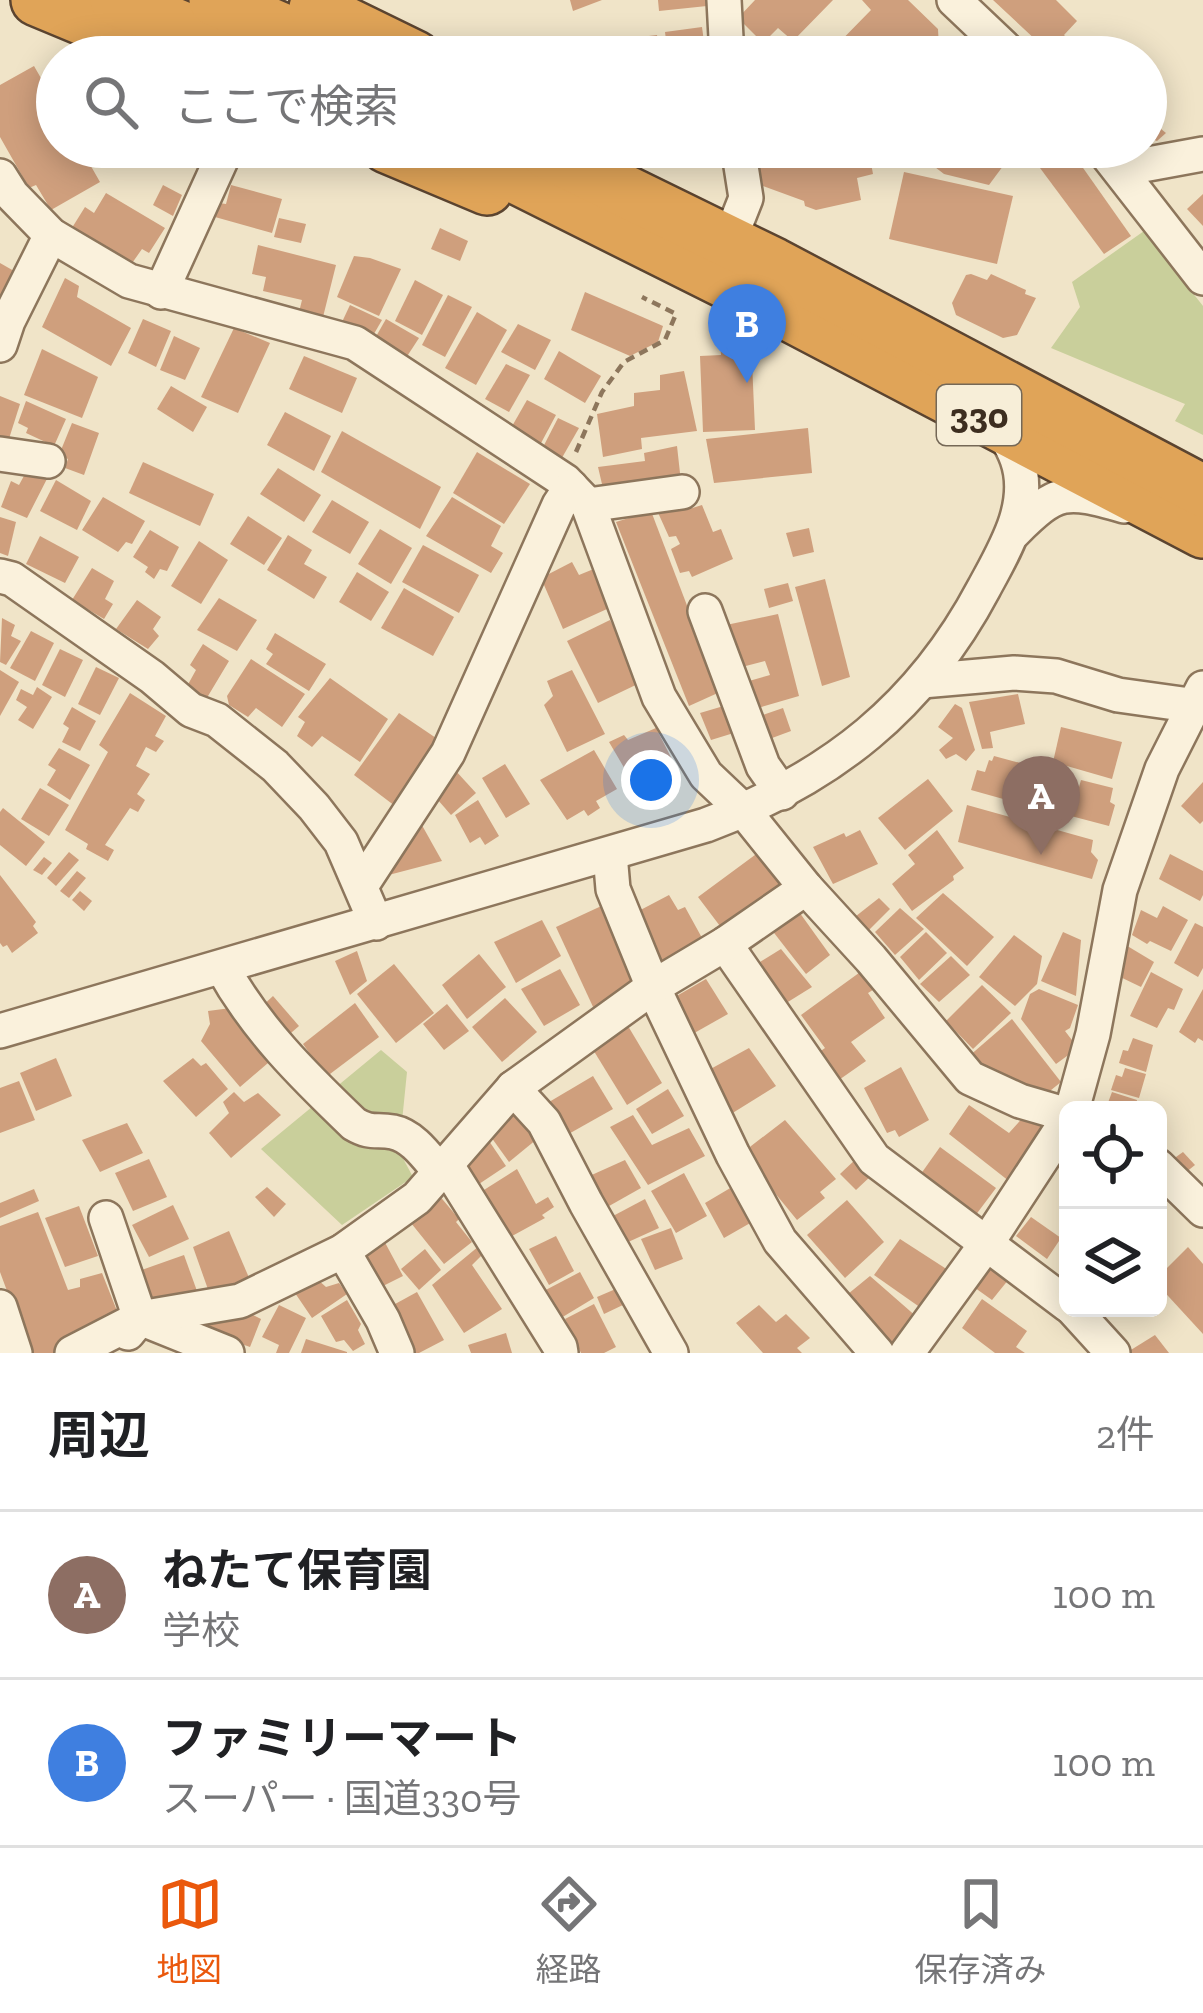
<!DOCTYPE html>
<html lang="ja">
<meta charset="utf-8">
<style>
body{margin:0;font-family:"Zilla Slab","Noto Sans JP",serif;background:#f6f6f6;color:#202124}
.controls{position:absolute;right:36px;bottom:36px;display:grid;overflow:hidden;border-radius:18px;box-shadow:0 6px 30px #0003}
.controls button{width:108px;height:108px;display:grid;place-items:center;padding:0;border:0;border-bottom:3px solid #e0e0e0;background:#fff;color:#202124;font:60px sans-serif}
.you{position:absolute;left:651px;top:780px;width:42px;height:42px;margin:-30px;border:9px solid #fff;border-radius:50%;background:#1a73e8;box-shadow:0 0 0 18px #1a73e833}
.badge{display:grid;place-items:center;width:78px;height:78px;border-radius:50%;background:#ea580c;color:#fff;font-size:39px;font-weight:700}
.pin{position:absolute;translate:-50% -99px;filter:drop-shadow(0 3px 6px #0008)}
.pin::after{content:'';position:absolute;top:63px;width:42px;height:36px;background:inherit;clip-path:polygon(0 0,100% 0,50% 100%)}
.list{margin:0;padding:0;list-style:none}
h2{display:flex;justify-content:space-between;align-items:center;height:156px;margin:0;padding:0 48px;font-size:51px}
h2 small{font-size:39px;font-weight:400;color:#757577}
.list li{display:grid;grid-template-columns:78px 1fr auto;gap:36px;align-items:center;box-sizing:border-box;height:168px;padding:0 48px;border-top:3px solid #e0e0e0}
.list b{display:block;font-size:45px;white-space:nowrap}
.list p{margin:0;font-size:39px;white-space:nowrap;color:#757577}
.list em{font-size:39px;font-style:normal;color:#757577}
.icon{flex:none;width:66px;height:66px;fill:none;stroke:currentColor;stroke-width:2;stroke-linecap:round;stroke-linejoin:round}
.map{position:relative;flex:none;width:1203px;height:1353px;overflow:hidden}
.search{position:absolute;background:#fff;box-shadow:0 6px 30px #0003;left:36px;right:36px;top:36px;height:132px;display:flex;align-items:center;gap:30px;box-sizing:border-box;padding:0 42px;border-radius:66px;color:#757577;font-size:45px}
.sheet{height:492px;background:#fff}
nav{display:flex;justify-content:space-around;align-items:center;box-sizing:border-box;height:168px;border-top:3px solid #e0e0e0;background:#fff;font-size:33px;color:#757577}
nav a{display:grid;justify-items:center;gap:6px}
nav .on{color:#ea580c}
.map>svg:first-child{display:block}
</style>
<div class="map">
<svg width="1203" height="1353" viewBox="0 0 1203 1353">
<rect width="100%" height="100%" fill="#f0e4c8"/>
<g fill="#c9cf9b">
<polygon points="1144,231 1203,306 1203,435 1175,421 1185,404 1051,348 1080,307 1072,282"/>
<polygon points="381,1050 407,1072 399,1151 413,1177 342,1225 261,1149"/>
</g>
<g fill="#cf9f7d">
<polygon points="570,0 602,0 573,11"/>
<polygon points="658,0 706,0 707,6 659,11"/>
<polygon points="755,0 833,0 793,41 778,28 763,43 738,18"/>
<polygon points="862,0 908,0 938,29 939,48 926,57 909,45 898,57 825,57 871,10"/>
<polygon points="993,0 1056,0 1077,21 1064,35 1072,43 1059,57 1054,57"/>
<polygon points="702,27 706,57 668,57 665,32"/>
<polygon points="657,35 661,57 609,57 607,41"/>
<polygon points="977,44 988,53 984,57 965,57"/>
<polygon points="34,66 57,106 57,147 80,147 100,182 51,210 36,185 29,188 0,137 0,85"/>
<polygon points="1156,125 1166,133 1157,141 1146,137"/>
<polygon points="796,147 868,147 873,174 857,178 861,200 816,210 805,206 804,201 763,186 756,155"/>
<polygon points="909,147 986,147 1006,162 989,185 944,174"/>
<polygon points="1069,148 1131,236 1104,254 1040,168"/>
<polygon points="904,172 1013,196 997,264 889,239"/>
<polygon points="163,185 182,195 173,216 153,205"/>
<polygon points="231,185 282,199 272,233 215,217 219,203 226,204"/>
<polygon points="106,193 165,228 149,253 142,249 130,266 70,231 85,207 94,213"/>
<polygon points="1203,194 1203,226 1187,209"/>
<polygon points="279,218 306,224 301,243 274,237"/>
<polygon points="440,228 468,241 460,261 431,249"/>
<polygon points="258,245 336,265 323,317 299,312 302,300 263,291 266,277 252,274"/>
<polygon points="354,256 370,258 401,269 379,316 337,297"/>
<polygon points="0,263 14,271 0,297"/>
<polygon points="971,274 987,280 991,274 1026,290 1025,294 1036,298 1017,335 1003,338 956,315 952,303 966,275"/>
<polygon points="65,278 79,286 77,297 131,328 111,366 42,327"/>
<polygon points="415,280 443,295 422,335 395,321"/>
<polygon points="585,292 663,326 658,342 630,356 571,330"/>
<polygon points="448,295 472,307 445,357 422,345"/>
<polygon points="350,305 382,320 371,339 342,322"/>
<polygon points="477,312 507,330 476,385 445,368"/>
<polygon points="143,319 171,331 156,367 128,353"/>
<polygon points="386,319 419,338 404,361 374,340"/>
<polygon points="518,324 551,340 535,370 501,352"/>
<polygon points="234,328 270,343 238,413 201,397"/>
<polygon points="174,336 200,348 185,380 160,370"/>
<polygon points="751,339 755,430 703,432 700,356 721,355 720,340"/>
<polygon points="42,349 98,377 82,418 24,395"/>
<polygon points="559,351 601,376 585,403 544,379"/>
<polygon points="304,356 357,378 342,413 289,389"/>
<polygon points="506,364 530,375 509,412 485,399"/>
<polygon points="684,371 697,431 641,438 642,449 603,457 597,414 634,406 634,393 660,390 660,375"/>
<polygon points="171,386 207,407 193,432 157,409"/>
<polygon points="0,396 20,404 7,445 0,443"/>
<polygon points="527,400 556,415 540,445 511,428"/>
<polygon points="26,401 66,419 54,446 26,433 28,428 18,423"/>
<polygon points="285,412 331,436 314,471 267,445"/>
<polygon points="558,418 579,428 559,463 540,453"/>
<polygon points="72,423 99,433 84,475 65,468 68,459 59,455"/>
<polygon points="808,428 812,473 714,483 706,439"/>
<polygon points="342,431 441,487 420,529 321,472"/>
<polygon points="677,446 681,482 605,497 598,467 645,461 644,453"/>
<polygon points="477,452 530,484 504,524 453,493"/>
<polygon points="143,462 214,494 200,526 129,493"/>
<polygon points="31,463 51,471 27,518 1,507 11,481 19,485"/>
<polygon points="278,468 321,495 304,522 260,494"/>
<polygon points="56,480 91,501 77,530 40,511"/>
<polygon points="103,497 145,521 132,544 126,542 118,552 82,530"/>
<polygon points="452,497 501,526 491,546 503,553 491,573 426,536"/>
<polygon points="682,499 686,510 702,505 713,532 721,529 733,559 692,577 689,571 680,573 671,549 680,544 676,536 669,537 655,506"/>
<polygon points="332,500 369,522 350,554 312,532"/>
<polygon points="651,511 720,692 689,706 616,522"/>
<polygon points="248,516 282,538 264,565 230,544"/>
<polygon points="0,517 16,522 8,556 0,553"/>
<polygon points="809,528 814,552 793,557 786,533"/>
<polygon points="380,529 412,548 391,584 358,564"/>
<polygon points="150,530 179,547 167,571 160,569 154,579 145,572 148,567 133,557"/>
<polygon points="288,535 312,550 304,564 327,577 314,599 267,570"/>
<polygon points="40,536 79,557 65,583 26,564"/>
<polygon points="199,541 228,560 201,604 171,586"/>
<polygon points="423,545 479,575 459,613 402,582"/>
<polygon points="572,562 579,575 601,566 618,604 563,629 541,578"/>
<polygon points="92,568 114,581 105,599 113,604 104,619 72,600"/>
<polygon points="357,572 389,592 371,621 339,602"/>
<polygon points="825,579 850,677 822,686 795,587"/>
<polygon points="788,583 793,601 769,608 764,589"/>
<polygon points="404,588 454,617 433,656 381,628"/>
<polygon points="219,598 257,620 237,651 197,630"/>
<polygon points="137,600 161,617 153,629 159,636 148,649 116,629"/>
<polygon points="778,614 799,696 751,710 742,683 770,675 765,661 738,668 726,625"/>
<polygon points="2,618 15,625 11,636 21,641 6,665 0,662"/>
<polygon points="610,620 642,682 598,703 567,641"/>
<polygon points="31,631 54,643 35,681 10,668"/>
<polygon points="275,633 326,664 309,691 266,664 273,654 266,649"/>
<polygon points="203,644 229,661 205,701 186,688 196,670 190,665"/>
<polygon points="60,649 83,660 65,697 42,685"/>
<polygon points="251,659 305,694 282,727 256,708 248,717 229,705 227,696"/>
<polygon points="96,667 119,678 100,715 78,704"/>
<polygon points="0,670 19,682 0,716"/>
<polygon points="572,670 605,734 567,752 544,705 553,696 547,681"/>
<polygon points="330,678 388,719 360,762 322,736 312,747 297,736 305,722 298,717"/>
<polygon points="37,687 52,697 33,729 18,720 27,707 16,700 21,689 33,695"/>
<polygon points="130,693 166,716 155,736 164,741 156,752 146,747 136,766 150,774 137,794 145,800 138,812 130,808 105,845 114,850 108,861 86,849 88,844 65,830 108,752 99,745"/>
<polygon points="1018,694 1025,724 990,732 993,748 982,749 969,702"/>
<polygon points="955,704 962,708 975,750 966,761 956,754 946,759 939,750 953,738 938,727"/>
<polygon points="727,705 737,732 711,740 700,713"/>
<polygon points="72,707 96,721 80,751 62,742 69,728 63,724"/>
<polygon points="783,708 791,731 764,741 754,718"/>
<polygon points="399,713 439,740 395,806 354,775"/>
<polygon points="1061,727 1122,742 1112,779 1053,762"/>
<polygon points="656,728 677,769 636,788 609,742 624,735 628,740"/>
<polygon points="59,748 90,765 70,800 47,785 56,770 48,765"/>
<polygon points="594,750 617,789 596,801 600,808 588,816 584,810 567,820 540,780"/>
<polygon points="994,756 1024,764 1014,802 971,790 977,770 985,772 989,760 992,761"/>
<polygon points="505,764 530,804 506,818 482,778"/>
<polygon points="455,770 476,793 451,815 431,792"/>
<polygon points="1032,773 1075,785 1066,815 1024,804"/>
<polygon points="928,779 953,811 905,850 878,818"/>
<polygon points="1081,780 1113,788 1110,802 1115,805 1109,826 1071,816"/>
<polygon points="1203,782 1203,821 1200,824 1181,806"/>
<polygon points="40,788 69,805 49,836 21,819"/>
<polygon points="478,800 499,836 485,845 480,837 470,843 455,815"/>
<polygon points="967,805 1093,840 1091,852 1098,860 1092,879 958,842"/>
<polygon points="3,808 45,842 26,866 0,845 0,812"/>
<polygon points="419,820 442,861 381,877"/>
<polygon points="860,830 878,864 833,884 813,847 844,833 846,837"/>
<polygon points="937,830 964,868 953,876 954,880 912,911 892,884 915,864 908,855"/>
<polygon points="69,852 79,860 56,886 47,878"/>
<polygon points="759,852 782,880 778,884 784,892 726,934 698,897"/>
<polygon points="1170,854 1203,871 1203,895 1200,901 1159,879"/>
<polygon points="44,857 52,863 42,875 33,870"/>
<polygon points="77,871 86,878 69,898 60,891"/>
<polygon points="0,875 36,922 33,926 38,933 12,953 7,945 3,947 0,943"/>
<polygon points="80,891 92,901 84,911 72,900"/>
<polygon points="943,893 994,937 967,966 916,918"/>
<polygon points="669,895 678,910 685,907 707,947 664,973 631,915"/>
<polygon points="879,898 890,909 863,936 851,920"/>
<polygon points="610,902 641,981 594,1009 556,927"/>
<polygon points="1163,906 1188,920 1171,951 1150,941 1147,944 1132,935 1141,910 1157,918"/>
<polygon points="900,908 924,929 895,955 875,932"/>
<polygon points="797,909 830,955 806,974 771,929"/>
<polygon points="542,920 561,956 516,983 494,942"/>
<polygon points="1195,923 1203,927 1203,968 1198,977 1174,963"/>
<polygon points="926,932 947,953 919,980 900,957"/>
<polygon points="1063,932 1081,940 1076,996 1041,981"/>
<polygon points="1014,935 1042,956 1037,984 1015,1006 979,977"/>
<polygon points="1124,944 1154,962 1141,987 1114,974"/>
<polygon points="781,949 812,987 775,1010 747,970"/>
<polygon points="357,951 367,981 350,995 335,961"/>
<polygon points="479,954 506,987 467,1019 442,985"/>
<polygon points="951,956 970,975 939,1002 920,984"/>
<polygon points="394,964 434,1013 396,1043 357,994"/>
<polygon points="560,969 580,1005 544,1026 521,989"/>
<polygon points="863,970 876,988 868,993 885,1018 851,1042 866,1061 836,1082 815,1055 825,1048 801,1015"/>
<polygon points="1151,972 1183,989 1174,1010 1168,1008 1157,1028 1130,1016"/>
<polygon points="706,979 728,1014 689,1036 668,1001"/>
<polygon points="982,985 1011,1013 973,1049 946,1021"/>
<polygon points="1039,989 1078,1005 1070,1028 1065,1031 1078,1048 1056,1064 1021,1019 1030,994"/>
<polygon points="1203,989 1203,1041 1198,1038 1195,1043 1179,1032"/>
<polygon points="273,996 299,1026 284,1039 259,1009"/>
<polygon points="505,998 537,1032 502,1062 472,1027"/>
<polygon points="355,1003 379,1037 326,1077 303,1044"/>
<polygon points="447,1004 469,1031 444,1050 423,1024"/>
<polygon points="231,1008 236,1022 275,1057 240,1087 201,1041 210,1024 208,1011"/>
<polygon points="1012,1019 1061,1082 1040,1099 997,1087 968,1057"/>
<polygon points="628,1026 662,1083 627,1105 592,1048"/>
<polygon points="1133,1038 1153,1045 1146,1072 1119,1063 1123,1050 1128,1051"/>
<polygon points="749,1048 776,1086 731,1114 705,1072"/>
<polygon points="56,1058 72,1096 36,1111 20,1073"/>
<polygon points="193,1058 201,1066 206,1063 228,1089 196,1117 163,1081"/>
<polygon points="901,1067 929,1120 899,1137 895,1130 887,1133 864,1088"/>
<polygon points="1125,1068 1146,1074 1139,1098 1111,1090 1116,1075 1122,1077"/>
<polygon points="593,1076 613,1109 565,1136 544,1105"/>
<polygon points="19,1081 35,1120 0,1133 0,1088"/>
<polygon points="668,1089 684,1116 652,1134 636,1109"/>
<polygon points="234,1092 244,1102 258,1093 281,1115 231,1158 209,1133 229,1113 223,1102"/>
<polygon points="1112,1092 1137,1100 1135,1110 1106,1108"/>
<polygon points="969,1105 1009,1133 1026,1114 1055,1126 1014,1185 949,1134"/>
<polygon points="515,1111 537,1139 509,1162 486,1130"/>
<polygon points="633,1115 652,1145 689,1128 705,1156 648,1185 610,1127"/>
<polygon points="785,1120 836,1179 820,1192 825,1198 797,1220 742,1153"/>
<polygon points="127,1123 143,1153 100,1172 82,1140"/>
<polygon points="487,1138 506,1166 476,1186 459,1158"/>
<polygon points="940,1147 996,1188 972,1220 918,1178"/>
<polygon points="1183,1152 1195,1165 1180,1177 1169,1162"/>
<polygon points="857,1158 873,1174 856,1190 840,1174"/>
<polygon points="149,1159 167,1197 133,1211 115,1173"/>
<polygon points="625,1160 641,1188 602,1210 585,1178"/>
<polygon points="517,1169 536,1204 548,1197 554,1207 542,1215 545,1218 503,1241 476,1195"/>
<polygon points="684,1173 707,1216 676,1233 651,1191"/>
<polygon points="267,1187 286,1204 274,1217 255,1197"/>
<polygon points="732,1187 752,1222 724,1238 705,1203"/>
<polygon points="34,1189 39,1201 0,1218 0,1203"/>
<polygon points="438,1194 459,1219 456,1222 472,1242 444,1264 407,1218"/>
<polygon points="645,1199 659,1228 626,1243 613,1216"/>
<polygon points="847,1200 884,1242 845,1278 807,1235"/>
<polygon points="173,1205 189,1239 149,1257 132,1225"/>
<polygon points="79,1206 98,1256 65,1267 45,1218"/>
<polygon points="38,1212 68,1290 80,1287 80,1279 102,1273 121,1321 61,1353 30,1353 0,1272 0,1226"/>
<polygon points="1031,1217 1061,1238 1047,1259 1016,1236"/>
<polygon points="671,1228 683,1259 655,1270 641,1239"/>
<polygon points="229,1231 250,1280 210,1295 193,1247"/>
<polygon points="556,1236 574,1271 549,1285 529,1249"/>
<polygon points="382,1237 403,1276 377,1289 356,1250"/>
<polygon points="900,1239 948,1270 921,1308 874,1275"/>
<polygon points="479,1246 483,1254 472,1265 502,1309 464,1333 432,1285"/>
<polygon points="1188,1247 1203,1264 1203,1334 1158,1285 1158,1277"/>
<polygon points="425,1249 441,1270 419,1290 401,1269"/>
<polygon points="184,1255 197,1291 156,1305 144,1292 136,1272"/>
<polygon points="991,1259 1013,1274 992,1300 971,1285"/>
<polygon points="580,1272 594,1298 556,1321 540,1293"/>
<polygon points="870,1276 918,1318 889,1346 849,1312 858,1303 848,1294"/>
<polygon points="317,1279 326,1287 339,1283 347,1294 312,1318 295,1293"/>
<polygon points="618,1288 625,1304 604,1314 597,1297"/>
<polygon points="417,1292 444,1340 419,1353 410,1353 386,1309"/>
<polygon points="982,1299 1027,1331 1016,1347 1025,1353 995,1353 962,1328"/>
<polygon points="347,1300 361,1324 358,1330 365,1344 353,1351 344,1340 336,1342 321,1316"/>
<polygon points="594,1304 616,1347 604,1353 581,1353 565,1319"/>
<polygon points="279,1305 306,1318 289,1353 276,1353 279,1345 262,1337"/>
<polygon points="759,1305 776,1322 786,1314 810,1338 797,1348 802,1353 763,1353 736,1323"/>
<polygon points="243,1310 261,1319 250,1347 202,1330 207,1314"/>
<polygon points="506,1333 512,1353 471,1353 468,1345"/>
<polygon points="1155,1335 1169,1353 1126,1353"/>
<polygon points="306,1339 347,1352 347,1353 301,1353"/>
</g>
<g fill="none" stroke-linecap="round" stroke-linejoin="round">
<g stroke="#8d765c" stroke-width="38">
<g id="minor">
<polyline points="724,0 727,57"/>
<polyline points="954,0 1014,57"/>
<polyline points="1101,147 1203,278"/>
<polyline points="1121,169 1203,154"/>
<polyline points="0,176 12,195 51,235 129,281 355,343 565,481 588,505 659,697 706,775 744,811 806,888 871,959 970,1078 1020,1101 1068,1115"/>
<polyline points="731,236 746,198 738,147"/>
<polyline points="161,292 227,147"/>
<polyline points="0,345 8,321 51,235"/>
<polyline points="0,454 48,461"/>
<polyline points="588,505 682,492"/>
<path d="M 1014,532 C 1057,489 1065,489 1124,506"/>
<polyline points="0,576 12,579 152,677 191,710 217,720 275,766 314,807 341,842 376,923"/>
<polyline points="705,611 763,766 782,793"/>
<polyline points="922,681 1014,673 1056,676 1118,695 1203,707"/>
<polyline points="610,854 613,889 653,987 733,1155 780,1241 877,1353"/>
<polyline points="361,886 448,753 559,505 571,487"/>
<polyline points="725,944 874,1159 1068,1305"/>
<path d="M 222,967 C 256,1029 304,1076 354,1124 C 371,1134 376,1129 393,1132 C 413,1136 427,1157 440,1172"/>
<path d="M 0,1031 L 706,825 C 831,778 921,707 984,588 C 1005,549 1033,504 1017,459 C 1013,447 1006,437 1000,426"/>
<polyline points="513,1088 544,1122 586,1203 671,1353"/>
<polyline points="1072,1110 1093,1034 1120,890 1162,769 1203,688"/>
<polyline points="446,1164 560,1347 561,1353"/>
<polyline points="1158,1166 1203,1210"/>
<polyline points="106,1218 140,1318 128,1333"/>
<polyline points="343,1251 383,1320 397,1353"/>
<polyline points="0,1307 15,1353"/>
<polyline points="1072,1308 1113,1353"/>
<polyline points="140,1318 227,1353"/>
<polyline points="72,1353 140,1318 240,1301 343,1251 417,1198 513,1088 653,987 725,944 806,888"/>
<polyline points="907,1353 987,1243 1068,1119"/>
</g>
</g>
<g stroke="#5b4430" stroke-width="56">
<g id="highway">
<polyline points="37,0 150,47"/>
<polyline points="116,0 254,57"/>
<polyline points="215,0 346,57"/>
<polyline points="315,8 415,57"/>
<polyline points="387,147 487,189"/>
<polyline points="455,147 755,297 1203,532"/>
<polyline points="547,153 774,264 1203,491"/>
</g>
</g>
<polyline stroke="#8d765c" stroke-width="4.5" stroke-dasharray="9 6" stroke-linecap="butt" points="576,452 602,392 624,362 665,340 676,314 642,297"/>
<use href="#minor" stroke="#faf1dc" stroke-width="33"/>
<use href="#highway" stroke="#e0a458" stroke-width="51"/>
</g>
<g text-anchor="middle" stroke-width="10" stroke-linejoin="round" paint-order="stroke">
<rect fill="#f7eed8" stroke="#756857" stroke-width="3" x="937" y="385" width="84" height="60" rx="9"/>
<g font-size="36" font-weight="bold" fill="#3d2e20">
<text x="979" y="428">330</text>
</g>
</g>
</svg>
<div class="controls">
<button><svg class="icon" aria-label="locate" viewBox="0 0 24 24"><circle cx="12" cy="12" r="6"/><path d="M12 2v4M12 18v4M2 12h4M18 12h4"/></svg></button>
<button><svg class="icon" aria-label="layers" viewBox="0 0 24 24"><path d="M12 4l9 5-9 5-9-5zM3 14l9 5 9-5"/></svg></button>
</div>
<div class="you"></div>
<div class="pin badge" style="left:1041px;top:855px;background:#8d6e63">A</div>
<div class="pin badge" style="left:747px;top:383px;background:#3f7fe0">B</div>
<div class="search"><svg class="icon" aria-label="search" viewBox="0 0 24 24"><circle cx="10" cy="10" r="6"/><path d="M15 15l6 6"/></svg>ここで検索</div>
</div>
<section class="sheet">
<h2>周辺<small>2件</small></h2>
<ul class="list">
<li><span class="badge" style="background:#8d6e63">A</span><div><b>ねたて保育園</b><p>学校</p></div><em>100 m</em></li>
<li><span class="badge" style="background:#3f7fe0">B</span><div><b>ファミリーマート</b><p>スーパー · 国道330号</p></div><em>100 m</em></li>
</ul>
</section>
<nav>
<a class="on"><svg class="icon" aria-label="map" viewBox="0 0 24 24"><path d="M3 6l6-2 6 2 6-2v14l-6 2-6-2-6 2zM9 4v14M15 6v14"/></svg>地図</a>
<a><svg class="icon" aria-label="directions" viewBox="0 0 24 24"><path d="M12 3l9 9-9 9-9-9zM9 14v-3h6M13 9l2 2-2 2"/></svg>経路</a>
<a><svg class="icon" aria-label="saved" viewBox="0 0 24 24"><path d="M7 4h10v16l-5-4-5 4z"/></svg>保存済み</a>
</nav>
